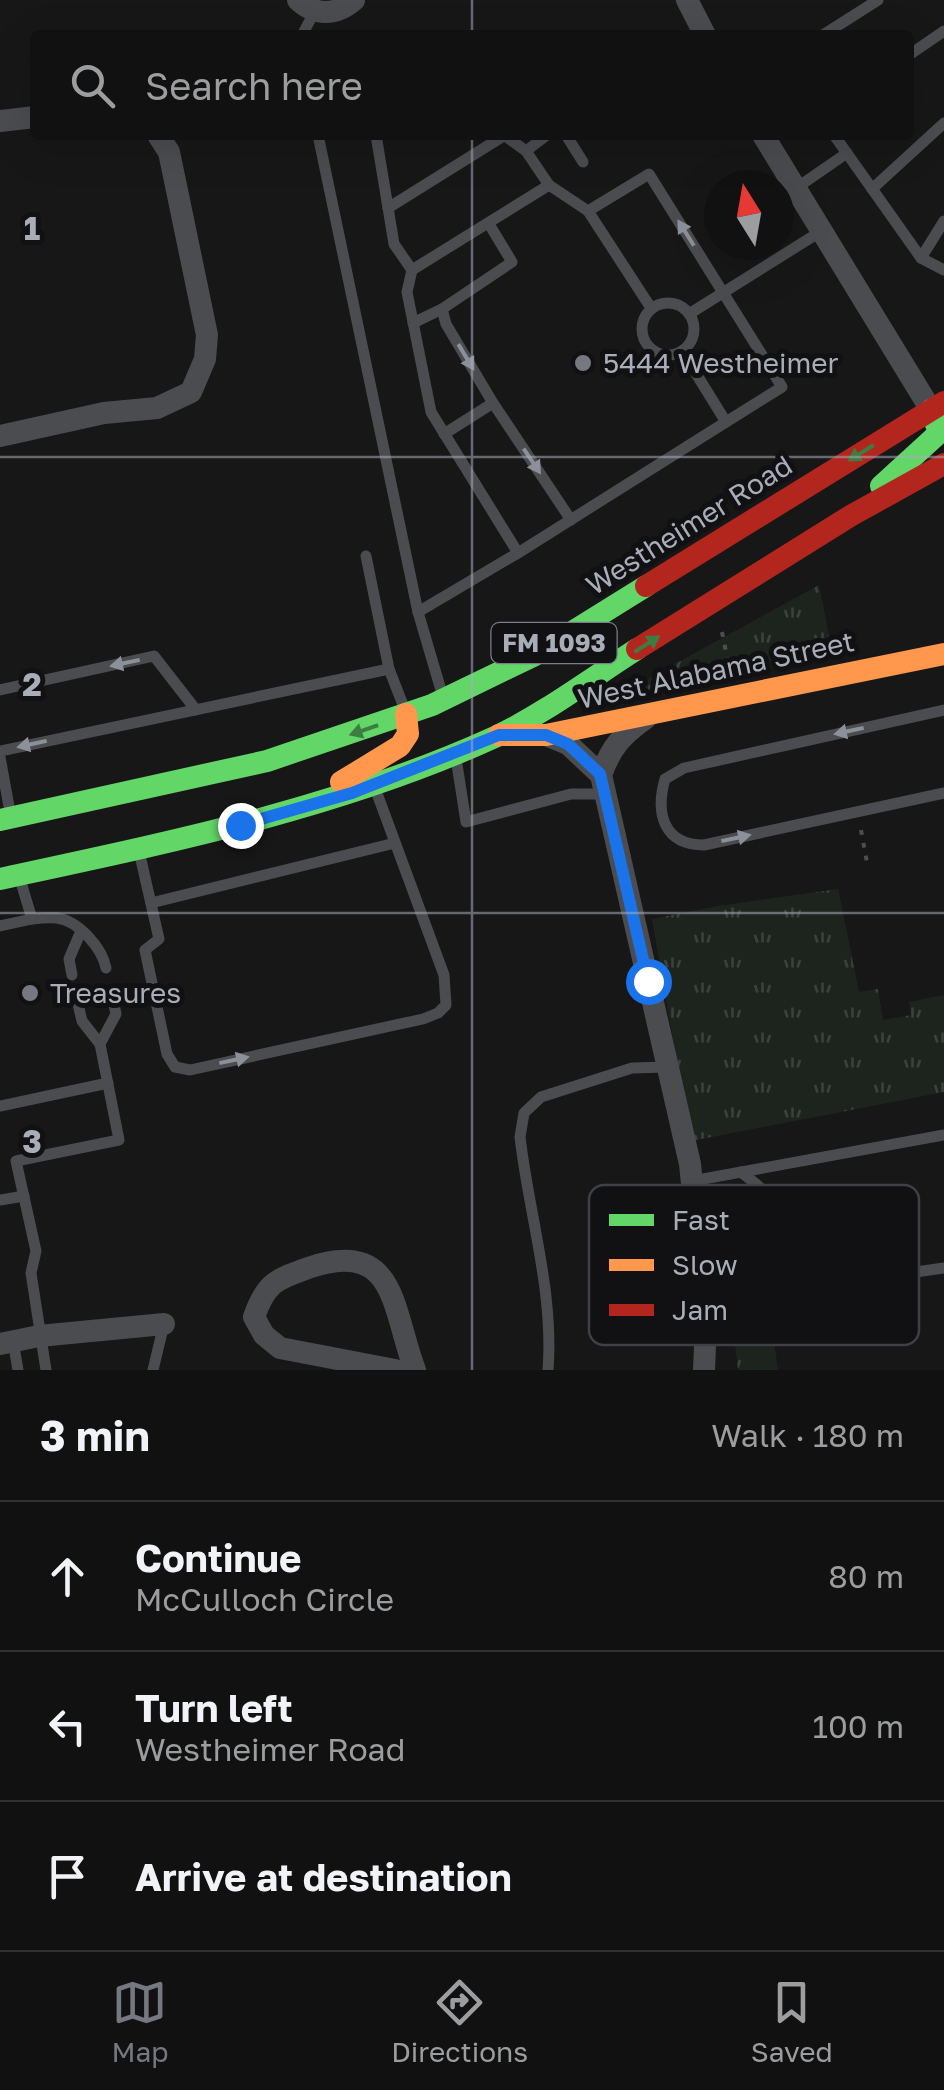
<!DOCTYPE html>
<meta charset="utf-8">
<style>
body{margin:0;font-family:"Golos Text",sans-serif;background:#1e1f1f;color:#f1f3f6}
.compass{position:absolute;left:704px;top:170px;width:90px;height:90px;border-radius:50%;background:#111;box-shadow:0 10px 40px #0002;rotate:349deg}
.stop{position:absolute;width:30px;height:30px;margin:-22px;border:8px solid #1a73e8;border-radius:50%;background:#fff}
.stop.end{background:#1a73e8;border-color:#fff;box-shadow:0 2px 10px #0008}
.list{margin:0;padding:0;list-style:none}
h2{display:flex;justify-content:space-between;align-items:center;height:130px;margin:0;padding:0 40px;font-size:42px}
h2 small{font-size:32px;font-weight:400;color:#9c9d9f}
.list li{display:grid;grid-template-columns:65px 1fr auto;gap:30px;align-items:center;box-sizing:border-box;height:150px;padding:0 40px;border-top:2px solid #303131}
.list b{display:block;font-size:38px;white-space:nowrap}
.list p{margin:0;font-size:32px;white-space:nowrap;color:#9c9d9f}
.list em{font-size:32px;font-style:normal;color:#9c9d9f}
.icon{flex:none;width:55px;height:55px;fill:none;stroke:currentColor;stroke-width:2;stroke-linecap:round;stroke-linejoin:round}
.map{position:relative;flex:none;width:944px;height:1370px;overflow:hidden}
.search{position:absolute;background:#111;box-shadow:0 10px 40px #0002;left:30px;right:30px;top:30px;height:110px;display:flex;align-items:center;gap:25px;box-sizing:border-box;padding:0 35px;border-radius:10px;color:#9c9d9f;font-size:38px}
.sheet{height:580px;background:#111}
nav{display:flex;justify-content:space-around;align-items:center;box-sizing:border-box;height:140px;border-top:2px solid #303131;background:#111;font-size:28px;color:#9c9d9f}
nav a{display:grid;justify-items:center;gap:5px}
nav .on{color:#757880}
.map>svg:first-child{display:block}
</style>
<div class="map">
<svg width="944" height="1370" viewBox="0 0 944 1370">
<defs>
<pattern id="grass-tufts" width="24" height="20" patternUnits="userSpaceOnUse" patternTransform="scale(2.5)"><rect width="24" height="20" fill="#1d241e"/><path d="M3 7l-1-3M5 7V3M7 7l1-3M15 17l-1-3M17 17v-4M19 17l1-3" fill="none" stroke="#3b413d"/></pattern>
</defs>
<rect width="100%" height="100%" fill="#171717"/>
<g fill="url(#grass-tufts)">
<polygon points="819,585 833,656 611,699"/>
<polygon points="838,889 859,992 878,989 883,1020 911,1015 909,1002 944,995 944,1092 691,1141 652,919 718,906"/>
<polygon points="751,1205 775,1349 778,1370 738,1370 720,1209"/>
</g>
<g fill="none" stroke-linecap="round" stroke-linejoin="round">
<g stroke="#4d4e52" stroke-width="4" stroke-dasharray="5 8" stroke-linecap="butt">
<polyline points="722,632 730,672"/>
<polyline points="861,830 868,868"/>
</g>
<g stroke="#4b4c50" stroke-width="11">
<polyline points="302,35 315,11"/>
<polyline points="823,35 878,0"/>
<polyline points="909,55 944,31"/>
<polyline points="318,135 418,612 443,697"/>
<polyline points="376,135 394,244 412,270 407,292 431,412 518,553 726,422 682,351"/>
<polyline points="504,135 526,151 549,185 588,211 651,308"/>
<polyline points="566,135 583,162"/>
<polyline points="834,135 921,258 944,270"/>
<polyline points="526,151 547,135"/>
<polyline points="872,189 944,123"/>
<polyline points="779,200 847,153"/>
<polyline points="388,208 505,135"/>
<polyline points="588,211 649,174 782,387 726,422"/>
<polyline points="921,258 944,221"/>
<polyline points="412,270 549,185"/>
<circle cx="668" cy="329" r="26"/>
<polyline points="442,309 446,324 493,403 571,520"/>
<polyline points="689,314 823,230"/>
<polyline points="413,323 442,309 512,262 489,224"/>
<polyline points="444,434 493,403"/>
<polyline points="366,556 389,669 405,710"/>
<polyline points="418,612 518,553"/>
<polyline points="0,690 154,656 196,710"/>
<path d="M 944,710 L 684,768 L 665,779 C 655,814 664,845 704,845 L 944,793"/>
<polyline points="0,751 389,669"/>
<polyline points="0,757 10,812"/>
<polyline points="456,758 466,822 571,794 605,794"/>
<polyline points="139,851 159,939 145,950 167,1054 175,1067 190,1070 423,1019 438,1013 446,1005 444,975 375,788"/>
<path d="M 20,879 L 32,919 C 40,918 49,917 57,918 C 79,921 102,948 106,968"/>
<polyline points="151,903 395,843"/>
<polyline points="0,926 32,919"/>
<polyline points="72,975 69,959 81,931"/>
<polyline points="100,1044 116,1014 112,995"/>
<polyline points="0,1106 108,1083"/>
<path d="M 741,1172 C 753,1182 769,1192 775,1207 C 788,1241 771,1276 818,1286 L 944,1268"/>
<polyline points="692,1181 944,1135"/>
<polyline points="0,1200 24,1196"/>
<polyline points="13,1341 18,1370"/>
<polyline points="46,1370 31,1273 36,1251 16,1161 119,1140 100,1044 82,1021 78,1004"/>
<polyline points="153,1370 164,1324"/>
<path d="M 548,1370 C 554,1291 529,1215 520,1137 L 524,1113 L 541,1097 L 632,1068 L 667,1067"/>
</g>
<g stroke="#4b4c50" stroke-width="22">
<path d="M 298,0 C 315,16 336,16 354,0"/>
<polyline points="687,0 705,35"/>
<polyline points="0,121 35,117"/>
<polyline points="763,135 931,410"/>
<polyline points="0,436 104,413 157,408 191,392 205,359 207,335 169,152 158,135"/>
<path d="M 646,718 C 622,735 611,747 601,775 L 690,1164 L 706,1322 L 704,1370"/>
<polyline points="546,735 568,744 601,775"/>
<polyline points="0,1344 39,1336 164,1324"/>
<path d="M 395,1370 L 280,1348 L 264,1335 L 254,1317 C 266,1283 275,1280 308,1268 C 397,1237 392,1310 415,1370"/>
</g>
<g stroke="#63d668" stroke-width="22">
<polyline points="881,486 939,433 931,410"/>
<polyline points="0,820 267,761 432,705 535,655 646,586"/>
<path d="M 0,879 C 167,843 339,808 495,737 C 542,715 593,677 637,649"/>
</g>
<g stroke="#ff974d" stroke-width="22">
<polyline points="499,735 546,735 944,654"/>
<polyline points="341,782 400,746 408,734 406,714"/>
</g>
<g stroke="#b3261e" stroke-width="22">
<polyline points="646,586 944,402"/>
<polyline points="637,649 852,515 944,464"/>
</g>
</g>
<defs><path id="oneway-solid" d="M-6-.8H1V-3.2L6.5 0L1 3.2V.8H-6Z" transform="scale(2.5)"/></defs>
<g fill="#8c9099">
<use href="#oneway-solid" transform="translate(686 233) rotate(-122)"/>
<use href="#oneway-solid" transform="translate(466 357) rotate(59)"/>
<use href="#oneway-solid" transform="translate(532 461) rotate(56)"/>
<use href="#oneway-solid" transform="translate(125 663) rotate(168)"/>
<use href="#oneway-solid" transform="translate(849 731) rotate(168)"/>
<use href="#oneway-solid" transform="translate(32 744) rotate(168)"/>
<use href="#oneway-solid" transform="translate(736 838) rotate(-12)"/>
<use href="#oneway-solid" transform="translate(234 1060) rotate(-12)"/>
</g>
<g fill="#3e7d42">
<use href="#oneway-solid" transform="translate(861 453) rotate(148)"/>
<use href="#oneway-solid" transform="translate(647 644) rotate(-33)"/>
<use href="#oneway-solid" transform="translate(364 730) rotate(161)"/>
</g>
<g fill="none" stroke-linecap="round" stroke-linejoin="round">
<polyline stroke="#1a73e8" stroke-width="12" points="240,825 352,793 499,735 546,735 568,744 600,774 648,981"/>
</g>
<path fill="none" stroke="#a8adb8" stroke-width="2.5" stroke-opacity="0.55" d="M 472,0 L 472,35M 472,135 L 472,1370M 0,457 L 944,457M 0,913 L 944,913"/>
<g fill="#757880" stroke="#111113" stroke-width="4">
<circle cx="583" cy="363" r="10"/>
<circle cx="30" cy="993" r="10"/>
</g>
<g text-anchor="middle" stroke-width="10" stroke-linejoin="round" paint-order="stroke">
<rect fill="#111113" stroke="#7b7e86" stroke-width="2.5" x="491.5" y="623" width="125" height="40" rx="8"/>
<g font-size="25" font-weight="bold" fill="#a8adb8">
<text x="554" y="652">FM 1093</text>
</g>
<g font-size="28" fill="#a8adb8" stroke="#111113" text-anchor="start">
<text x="603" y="373">5444 Westheimer</text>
<text x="50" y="1003">Treasures</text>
</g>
<g font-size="28" fill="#a8adb8" stroke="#111113">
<text transform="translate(689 525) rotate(-32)" y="10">Westheimer Road</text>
<text transform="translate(716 670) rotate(-12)" y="10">West Alabama Street</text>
</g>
</g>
<rect x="589" y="1185" width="330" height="160" rx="15" fill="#111113" stroke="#3e4045" stroke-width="2.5"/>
<rect x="609" y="1214" width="45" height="12" fill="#63d668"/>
<rect x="609" y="1259" width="45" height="12" fill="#ff974d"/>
<rect x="609" y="1304" width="45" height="12" fill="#b3261e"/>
<g font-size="28" fill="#a8adb8">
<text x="672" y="1230">Fast</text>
<text x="672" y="1275">Slow</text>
<text x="672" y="1320">Jam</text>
</g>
<g font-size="32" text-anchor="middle" font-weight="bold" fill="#a8adb8" stroke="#111113" stroke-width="10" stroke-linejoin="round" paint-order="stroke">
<text x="32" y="240">1</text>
<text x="32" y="696">2</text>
<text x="32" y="1153">3</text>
</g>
</svg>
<svg class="compass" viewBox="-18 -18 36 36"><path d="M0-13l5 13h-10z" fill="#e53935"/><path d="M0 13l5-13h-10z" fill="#9c9d9f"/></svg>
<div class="stop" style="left:648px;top:981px"></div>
<div class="stop end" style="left:240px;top:825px"></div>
<div class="search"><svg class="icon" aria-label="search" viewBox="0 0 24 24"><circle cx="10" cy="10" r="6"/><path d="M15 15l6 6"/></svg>Search here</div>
</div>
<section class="sheet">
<h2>3 min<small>Walk · 180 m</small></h2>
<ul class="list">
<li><svg class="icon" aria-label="ahead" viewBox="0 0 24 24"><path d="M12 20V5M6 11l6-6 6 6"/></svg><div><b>Continue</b><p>McCulloch Circle</p></div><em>80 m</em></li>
<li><svg class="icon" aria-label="left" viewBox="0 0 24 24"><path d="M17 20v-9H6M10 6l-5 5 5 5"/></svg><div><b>Turn left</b><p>Westheimer Road</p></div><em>100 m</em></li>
<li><svg class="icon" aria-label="arrive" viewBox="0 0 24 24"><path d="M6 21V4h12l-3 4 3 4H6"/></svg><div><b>Arrive at destination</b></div></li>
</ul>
</section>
<nav>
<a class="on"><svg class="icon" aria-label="map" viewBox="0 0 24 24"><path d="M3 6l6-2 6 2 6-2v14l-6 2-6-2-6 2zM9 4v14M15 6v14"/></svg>Map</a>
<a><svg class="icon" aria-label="directions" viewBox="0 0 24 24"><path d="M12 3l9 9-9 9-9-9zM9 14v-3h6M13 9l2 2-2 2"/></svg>Directions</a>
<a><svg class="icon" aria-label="saved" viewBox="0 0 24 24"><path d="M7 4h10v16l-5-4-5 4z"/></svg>Saved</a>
</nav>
